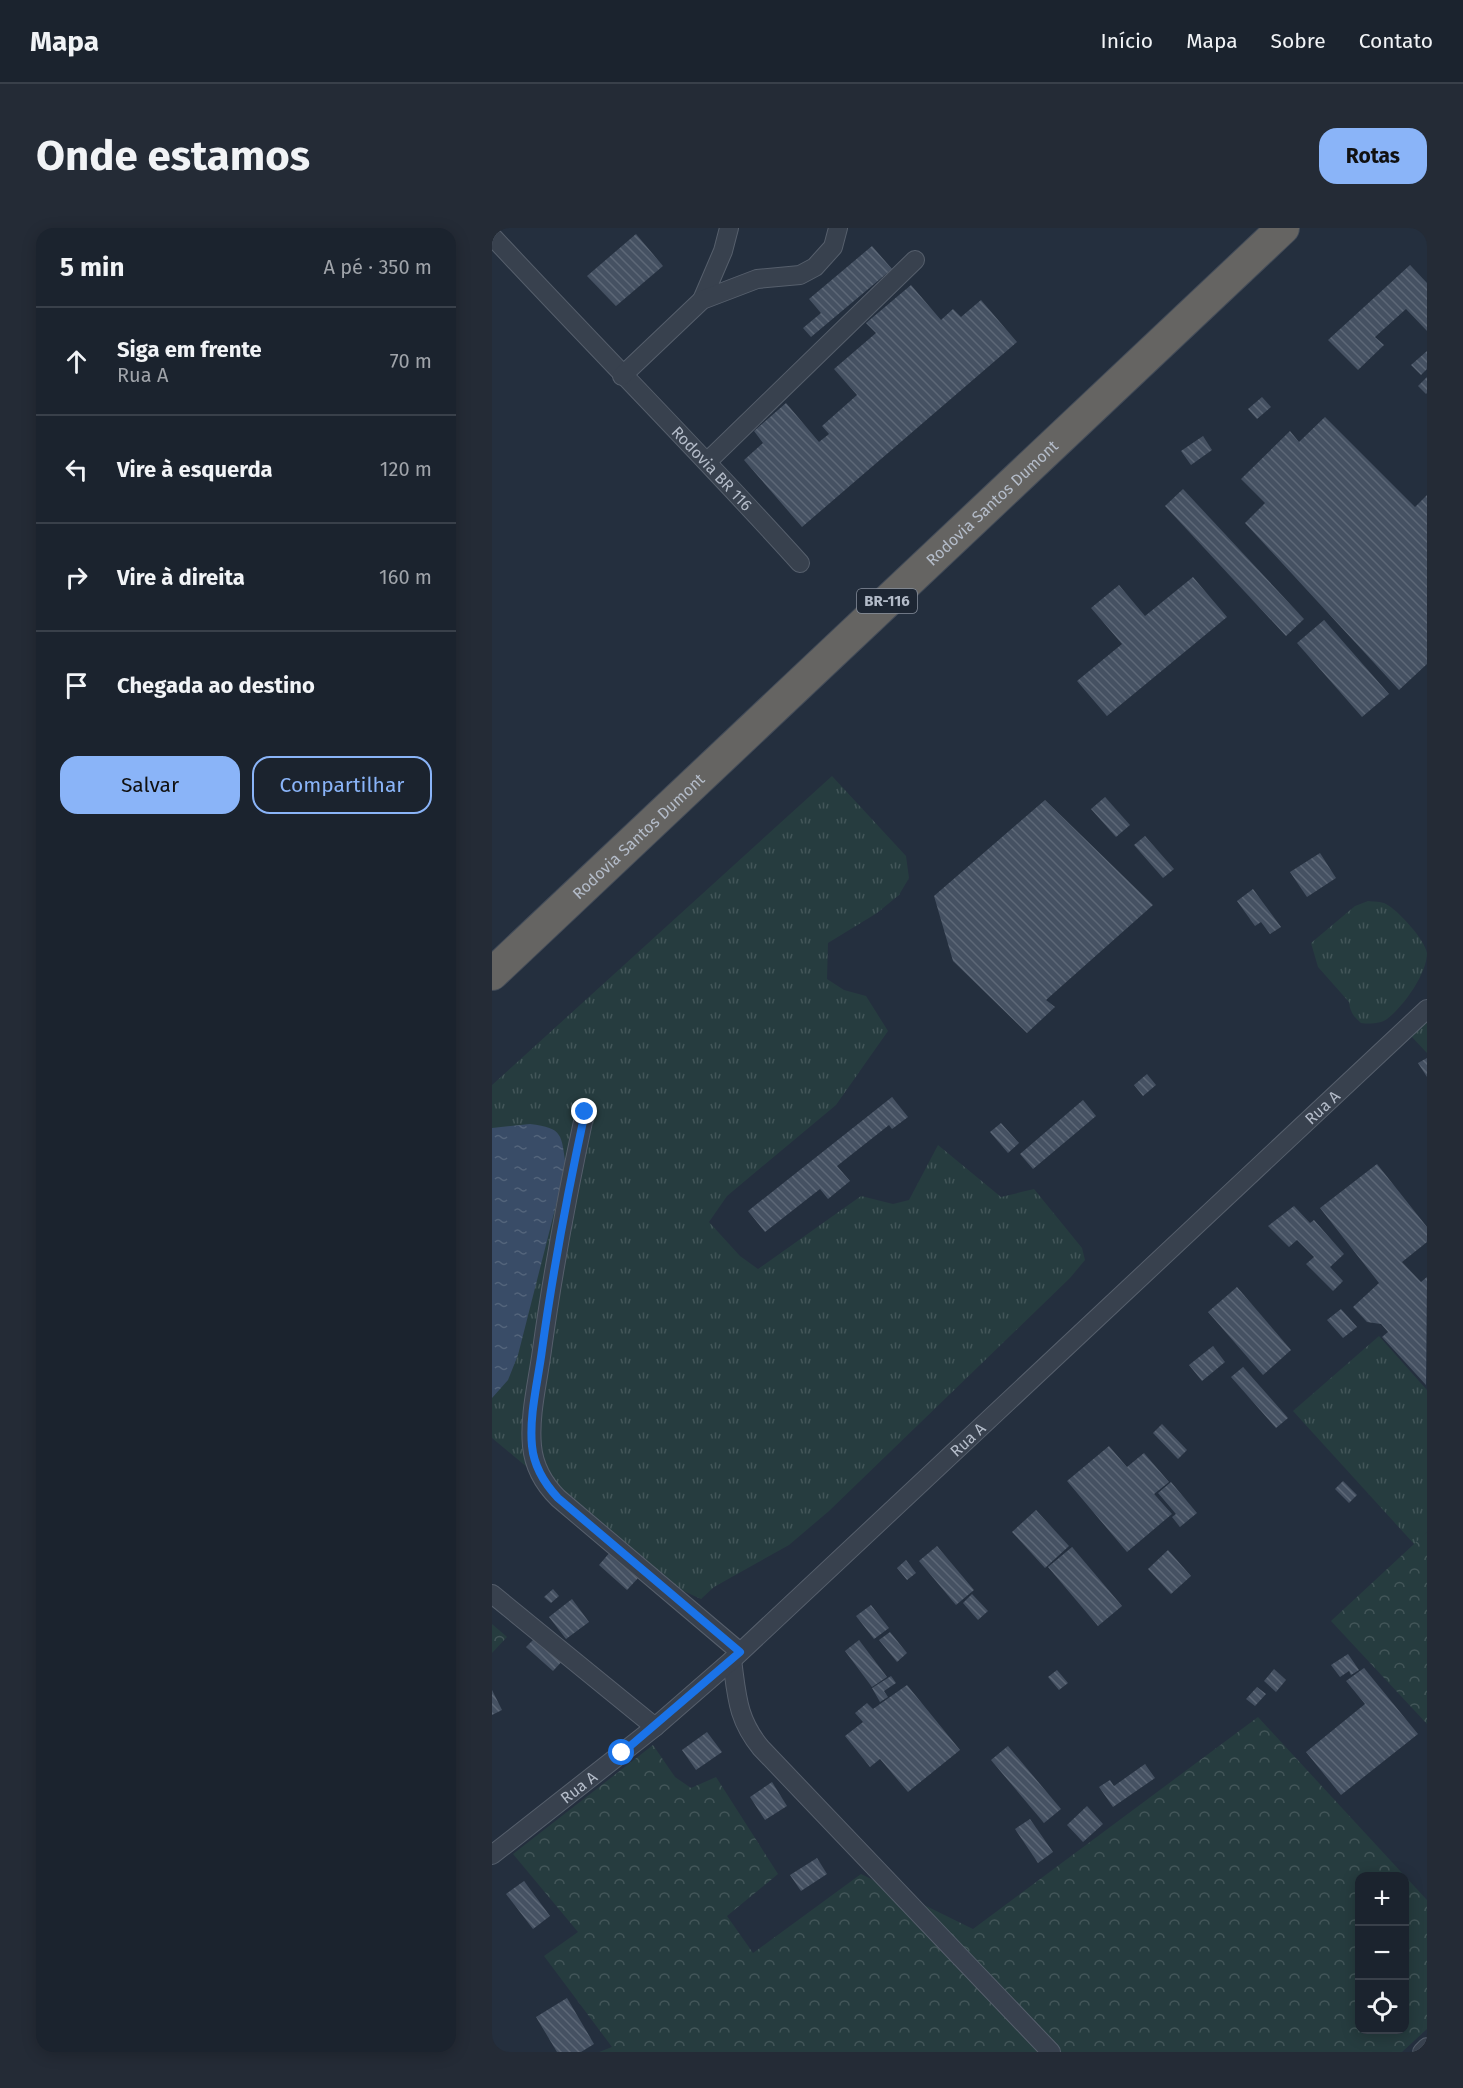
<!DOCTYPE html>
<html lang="pt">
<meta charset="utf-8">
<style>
body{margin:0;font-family:"Fira Sans",sans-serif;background:#242b36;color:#f1f3f6}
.controls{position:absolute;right:18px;bottom:18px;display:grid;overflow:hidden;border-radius:12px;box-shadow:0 3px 15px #0003}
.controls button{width:54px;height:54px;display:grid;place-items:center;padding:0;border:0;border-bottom:2px solid #39404a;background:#1b232e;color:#f1f3f6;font:30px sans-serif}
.stop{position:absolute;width:18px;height:18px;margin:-14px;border:4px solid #1a73e8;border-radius:50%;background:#fff}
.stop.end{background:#1a73e8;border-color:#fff;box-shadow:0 2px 6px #0008}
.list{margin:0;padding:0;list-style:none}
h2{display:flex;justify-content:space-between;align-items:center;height:78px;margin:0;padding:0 24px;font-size:26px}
h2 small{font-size:20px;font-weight:400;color:#a0a4aa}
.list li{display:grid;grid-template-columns:39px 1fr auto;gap:18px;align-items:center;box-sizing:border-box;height:108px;padding:0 24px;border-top:2px solid #39404a}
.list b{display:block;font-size:22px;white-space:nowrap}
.list p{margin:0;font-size:20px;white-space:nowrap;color:#a0a4aa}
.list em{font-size:20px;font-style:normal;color:#a0a4aa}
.actions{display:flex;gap:12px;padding:18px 24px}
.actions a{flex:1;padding:14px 0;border:2px solid #8ab4f8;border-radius:18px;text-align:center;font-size:21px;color:#8ab4f8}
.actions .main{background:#8ab4f8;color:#111}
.icon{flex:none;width:33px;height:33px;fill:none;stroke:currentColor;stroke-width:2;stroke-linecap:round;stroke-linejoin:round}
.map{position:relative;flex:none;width:935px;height:1824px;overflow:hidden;border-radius:18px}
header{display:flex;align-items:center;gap:36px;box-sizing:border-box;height:84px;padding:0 30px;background:#1b232e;border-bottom:2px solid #39404a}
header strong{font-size:28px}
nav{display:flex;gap:33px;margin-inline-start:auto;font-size:21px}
.intro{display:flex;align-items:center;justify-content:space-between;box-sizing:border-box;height:144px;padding:0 36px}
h1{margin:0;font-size:42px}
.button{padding:15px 27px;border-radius:18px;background:#8ab4f8;color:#111;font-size:21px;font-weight:700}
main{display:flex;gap:36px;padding:0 36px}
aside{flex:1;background:#1b232e;border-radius:18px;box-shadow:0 3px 15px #0003}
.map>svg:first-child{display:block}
</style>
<header>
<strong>Mapa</strong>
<nav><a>Início</a><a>Mapa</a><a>Sobre</a><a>Contato</a></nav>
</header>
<div class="intro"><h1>Onde estamos</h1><a class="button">Rotas</a></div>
<main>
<aside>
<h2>5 min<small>A pé · 350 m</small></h2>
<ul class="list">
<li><svg class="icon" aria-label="ahead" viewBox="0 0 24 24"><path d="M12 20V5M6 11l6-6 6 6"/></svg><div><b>Siga em frente</b><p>Rua A</p></div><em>70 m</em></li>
<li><svg class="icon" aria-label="left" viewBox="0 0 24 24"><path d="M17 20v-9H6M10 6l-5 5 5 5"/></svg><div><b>Vire à esquerda</b></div><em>120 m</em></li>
<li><svg class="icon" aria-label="right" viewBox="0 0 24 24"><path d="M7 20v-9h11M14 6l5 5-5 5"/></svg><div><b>Vire à direita</b></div><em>160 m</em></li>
<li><svg class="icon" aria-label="arrive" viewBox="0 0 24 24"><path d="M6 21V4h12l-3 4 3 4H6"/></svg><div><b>Chegada ao destino</b></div></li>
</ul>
<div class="actions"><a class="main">Salvar</a><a>Compartilhar</a></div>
</aside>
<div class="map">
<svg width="935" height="1824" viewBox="0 0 935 1824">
<defs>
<pattern id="grass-tufts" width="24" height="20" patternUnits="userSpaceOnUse" patternTransform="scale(1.5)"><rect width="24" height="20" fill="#263c3f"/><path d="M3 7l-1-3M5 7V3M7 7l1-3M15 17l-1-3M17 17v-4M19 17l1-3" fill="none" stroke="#435659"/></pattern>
<pattern id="forest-crowns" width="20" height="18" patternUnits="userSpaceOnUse" patternTransform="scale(1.5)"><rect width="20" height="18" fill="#263c3f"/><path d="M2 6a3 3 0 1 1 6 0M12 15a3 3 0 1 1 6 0" fill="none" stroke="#435659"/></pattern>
<pattern id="water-ripples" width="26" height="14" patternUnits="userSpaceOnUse" patternTransform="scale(1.5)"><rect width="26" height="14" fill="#394c67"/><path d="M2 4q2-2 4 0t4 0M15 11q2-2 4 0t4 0" fill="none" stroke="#53647b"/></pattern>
<pattern id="building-back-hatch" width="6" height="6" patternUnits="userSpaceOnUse" patternTransform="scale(1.5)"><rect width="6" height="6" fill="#455162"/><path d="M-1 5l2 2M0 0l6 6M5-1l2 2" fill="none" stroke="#5d6877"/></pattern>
</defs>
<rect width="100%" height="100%" fill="#242f3e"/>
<g fill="url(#grass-tufts)">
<polygon points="340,548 414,628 417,650 407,667 385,685 336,715 335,751 352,762 374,768 396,803 344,877 235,968 217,994 248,1028 266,1041 369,968 401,976 417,972 446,917 509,969 542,961 590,1020 593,1032 578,1050 337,1283 297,1317 222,1359 209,1371 187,1361 133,1321 0,1210 0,857"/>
<path d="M 876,673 C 881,674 889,673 894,676 C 906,682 933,712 935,725 C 935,746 911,779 895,791 C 888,796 877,796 869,795 C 862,789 858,784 857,774 L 826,739 L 819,715 L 863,678 Z"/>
<polygon points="935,793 935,825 919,808"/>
<polygon points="887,1108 935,1162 935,1304 923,1317 801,1183"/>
</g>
<g fill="url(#forest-crowns)" fill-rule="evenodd">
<polygon points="935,1304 935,1496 839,1393"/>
<polygon points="0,1396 15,1409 0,1425"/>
<path d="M 766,1489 L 935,1672 L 935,1801 L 910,1824 L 107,1824 L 120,1819 L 52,1728 L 86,1704 L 21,1626 L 161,1517 L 183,1549 L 199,1560 L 224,1549 L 286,1646 L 235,1688 L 261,1725 L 369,1646 L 481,1701 ZM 868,1648 L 912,1648 L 912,1802 L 868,1802 Z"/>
</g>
<path fill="url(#water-ripples)" d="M 38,896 C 72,900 69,907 74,938 L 26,1127 L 16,1152 L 0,1170 L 0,900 Z"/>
<g fill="url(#building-back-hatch)">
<polygon points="144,6 171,38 124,78 95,48"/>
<polygon points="380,18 400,41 319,109 311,100 329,85 317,71"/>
<polygon points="918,37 935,55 935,103 914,81 883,109 892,117 866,142 836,112"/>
<polygon points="419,57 449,92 461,81 469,89 489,72 525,114 310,299 252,232 271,215 262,203 294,175 327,214 337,206 330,198 365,167 342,141 384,105 374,95"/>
<polygon points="935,123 935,141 929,147 919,137"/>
<polygon points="935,149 935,165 934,166 926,158"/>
<polygon points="770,169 779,179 765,191 756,181"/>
<polygon points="833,189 923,279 935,267 935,436 907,462 753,295 773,275 749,251 798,203 807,214"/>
<polygon points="711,208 720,222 699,237 689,223"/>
<polygon points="691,261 812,391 794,408 673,278"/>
<polygon points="701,349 735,389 615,488 585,453 630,416 599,380 627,357 653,388"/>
<polygon points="832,392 897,466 870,489 805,415"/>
<polygon points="613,569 638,597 624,609 599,581"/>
<polygon points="553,572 661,677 554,772 563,779 535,805 461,733 442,668"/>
<polygon points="653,608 682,641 671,650 642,617"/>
<polygon points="828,625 844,650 815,669 798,644"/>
<polygon points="761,661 789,699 778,706 769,694 763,698 745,673"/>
<polygon points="935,830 935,849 926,835"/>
<polygon points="655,846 664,857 651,868 642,857"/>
<polygon points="400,869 416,889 400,901 397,897 345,938 358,953 336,971 328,961 273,1004 256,983"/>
<polygon points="591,872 604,888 541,941 528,926"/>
<polygon points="509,895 527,915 516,925 498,904"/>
<polygon points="885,936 935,999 935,1014 910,1034 929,1054 935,1049 934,1157 890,1109 896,1104 889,1096 875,1094 861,1079 887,1055 828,980"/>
<polygon points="802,978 818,995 822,992 852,1026 838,1039 851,1053 841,1063 814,1036 822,1029 805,1012 797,1019 776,998"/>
<polygon points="745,1059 799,1122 771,1147 716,1084"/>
<polygon points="849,1081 865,1099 851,1110 835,1092"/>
<polygon points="721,1118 733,1134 710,1153 697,1137"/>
<polygon points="751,1139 796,1190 784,1200 739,1149"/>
<polygon points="670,1196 695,1222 686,1231 661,1205"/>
<polygon points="617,1218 635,1239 652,1225 677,1254 662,1266 680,1286 635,1324 575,1253"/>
<polygon points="851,1253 865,1267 857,1275 843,1261"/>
<polygon points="679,1254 705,1285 688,1299 680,1289 684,1286 666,1265"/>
<polygon points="544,1282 577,1318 553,1340 520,1304"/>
<polygon points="445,1318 482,1362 464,1377 427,1333"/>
<polygon points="580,1319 630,1378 606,1398 556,1339"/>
<polygon points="676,1322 699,1348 679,1366 656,1341"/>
<polygon points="119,1323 147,1349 135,1362 107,1337"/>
<polygon points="414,1332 424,1345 415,1352 405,1340"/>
<polygon points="61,1361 67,1368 59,1375 52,1369"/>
<polygon points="480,1366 496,1383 486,1392 471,1375"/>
<polygon points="80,1371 97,1394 74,1411 57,1389"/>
<polygon points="379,1377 397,1400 382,1411 364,1388"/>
<polygon points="398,1404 415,1425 405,1434 387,1412"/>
<polygon points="47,1406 73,1430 61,1443 34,1419"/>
<polygon points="367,1412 395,1449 380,1459 353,1423"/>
<polygon points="856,1426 867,1442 859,1447 857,1443 848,1449 839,1437"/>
<polygon points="872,1440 926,1506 849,1567 814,1524 873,1476 854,1453"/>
<polygon points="782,1441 794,1452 784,1464 772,1453"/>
<polygon points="565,1442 576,1455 567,1462 556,1449"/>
<polygon points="399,1448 404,1455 392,1463 396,1469 388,1474 380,1460"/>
<polygon points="415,1457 468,1522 416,1564 388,1531 378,1539 353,1508 371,1494 363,1485 375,1475 381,1481"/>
<polygon points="765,1459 774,1466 763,1478 754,1471"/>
<polygon points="0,1462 10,1482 0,1487"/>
<polygon points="215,1504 230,1524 204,1542 190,1522"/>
<polygon points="516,1518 569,1581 552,1595 499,1532"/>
<polygon points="653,1536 663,1550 621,1579 607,1559 618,1552 622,1558"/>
<polygon points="280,1554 295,1578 273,1592 258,1569"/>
<polygon points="595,1578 611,1596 591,1614 575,1597"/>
<polygon points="538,1591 561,1624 546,1635 523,1601"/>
<polygon points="325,1630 335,1646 309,1663 298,1647"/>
<polygon points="32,1653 58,1688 41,1701 14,1666"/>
<polygon points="75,1770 102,1816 89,1824 65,1824 44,1789"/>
</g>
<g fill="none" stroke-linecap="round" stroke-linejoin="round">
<g stroke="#565f6c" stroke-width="20">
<g id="minor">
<path id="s1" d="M 0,8 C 102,118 208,224 308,335"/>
<polyline points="210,72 231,23 237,0"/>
<polyline points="130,148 210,72 265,51 308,47 323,39 341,19 346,0"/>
<polyline points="216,233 423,32"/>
<path d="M 93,884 C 76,963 61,1042 50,1122 C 46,1153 37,1187 40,1218 C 42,1239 51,1255 66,1270 L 248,1424"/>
<polyline points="0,1366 163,1499"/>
<path d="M 240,1432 C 245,1468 245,1491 269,1520 L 559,1824"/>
<path id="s2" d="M 0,1627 L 163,1499 L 240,1432 L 935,781"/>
<polyline points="930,1824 935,1819"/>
</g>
</g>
<g stroke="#434c59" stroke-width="34">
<g id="trunk">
<path id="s3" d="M 0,746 L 791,0"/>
</g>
</g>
<use href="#minor" stroke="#38414e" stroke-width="18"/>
<use href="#trunk" stroke="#656462" stroke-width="32"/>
</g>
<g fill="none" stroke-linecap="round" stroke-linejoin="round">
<path stroke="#1a73e8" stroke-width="8" d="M 93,884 C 76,963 61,1042 50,1122 C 46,1153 37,1187 40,1218 C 42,1239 52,1255 66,1270 L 248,1424 L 130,1525"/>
</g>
<g text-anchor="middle" stroke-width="6" stroke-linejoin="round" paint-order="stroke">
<rect fill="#1d2633" stroke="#878f9c" stroke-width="1.5" x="365" y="361" width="60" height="24" rx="4.5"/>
<g font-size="15" font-weight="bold" fill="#b4bcc9">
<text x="395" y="378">BR-116</text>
</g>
<g font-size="16" fill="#b4bcc9" stroke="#1d2633">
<text dy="6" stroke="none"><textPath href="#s1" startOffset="320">Rodovia BR 116</textPath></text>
<text dy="6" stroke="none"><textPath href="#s3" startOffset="687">Rodovia Santos Dumont</textPath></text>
<text dy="6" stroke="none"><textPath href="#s3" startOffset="201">Rodovia Santos Dumont</textPath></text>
<text dy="6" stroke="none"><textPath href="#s2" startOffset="1118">Rua A</textPath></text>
<text dy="6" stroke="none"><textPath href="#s2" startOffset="632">Rua A</textPath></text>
<text dy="6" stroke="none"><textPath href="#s2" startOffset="110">Rua A</textPath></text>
</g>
</g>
</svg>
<div class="controls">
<button>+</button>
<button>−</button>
<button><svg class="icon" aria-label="locate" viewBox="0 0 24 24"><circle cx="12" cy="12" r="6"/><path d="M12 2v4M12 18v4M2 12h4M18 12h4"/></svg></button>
</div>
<div class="stop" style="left:130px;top:1525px"></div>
<div class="stop end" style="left:93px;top:884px"></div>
</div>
</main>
